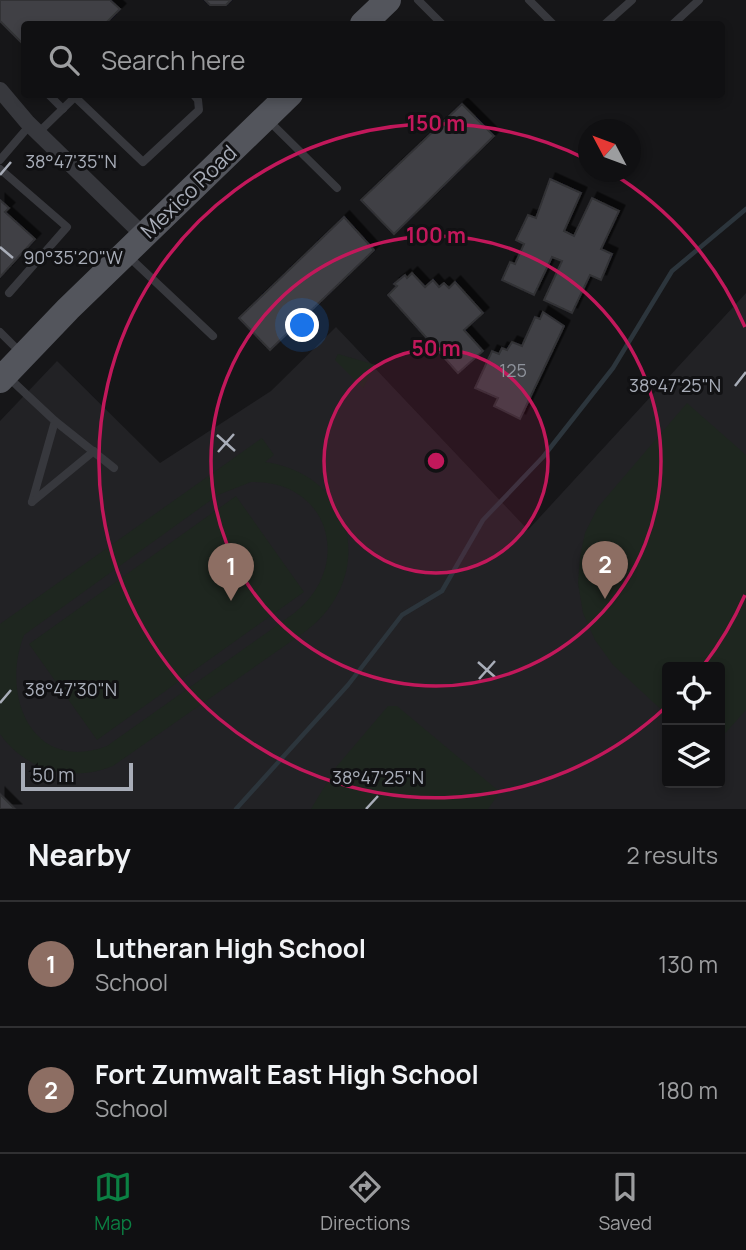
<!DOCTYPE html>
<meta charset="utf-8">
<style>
body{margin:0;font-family:Manrope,sans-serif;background:#1e1e20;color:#f1f3f6}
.controls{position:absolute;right:21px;bottom:21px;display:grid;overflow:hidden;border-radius:7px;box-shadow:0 4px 10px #0003}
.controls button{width:63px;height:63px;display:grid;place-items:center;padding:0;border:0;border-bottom:2px solid #303032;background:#101012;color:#f1f3f6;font:35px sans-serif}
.compass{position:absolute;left:578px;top:119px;width:63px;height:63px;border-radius:50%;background:#101012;box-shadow:0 4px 10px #0003;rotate:311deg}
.scale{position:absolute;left:21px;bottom:18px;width:112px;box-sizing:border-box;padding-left:7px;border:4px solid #a8adb8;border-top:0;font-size:19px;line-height:24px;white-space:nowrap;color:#a8adb8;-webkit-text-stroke:5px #111113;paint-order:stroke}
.you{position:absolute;left:303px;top:326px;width:24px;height:24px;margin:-18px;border:5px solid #fff;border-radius:50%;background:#1a73e8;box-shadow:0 0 0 10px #1a73e833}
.badge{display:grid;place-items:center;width:46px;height:46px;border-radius:50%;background:#0b8043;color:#fff;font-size:23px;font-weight:700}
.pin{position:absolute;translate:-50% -58px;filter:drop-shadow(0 2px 4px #0008)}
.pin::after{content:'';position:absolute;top:37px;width:24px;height:21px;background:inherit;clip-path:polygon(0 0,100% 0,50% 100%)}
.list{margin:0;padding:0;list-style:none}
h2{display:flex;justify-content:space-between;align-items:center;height:91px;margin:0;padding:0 28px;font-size:30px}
h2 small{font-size:23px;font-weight:400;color:#9c9d9f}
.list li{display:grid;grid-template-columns:46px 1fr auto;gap:21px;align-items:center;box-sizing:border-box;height:126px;padding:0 28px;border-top:2px solid #303032}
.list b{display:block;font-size:26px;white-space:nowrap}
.list p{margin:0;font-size:23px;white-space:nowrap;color:#9c9d9f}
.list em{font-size:23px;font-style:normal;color:#9c9d9f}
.icon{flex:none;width:38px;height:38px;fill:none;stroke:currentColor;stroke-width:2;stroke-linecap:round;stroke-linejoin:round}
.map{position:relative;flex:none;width:746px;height:809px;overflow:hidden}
.search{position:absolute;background:#101012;box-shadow:0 4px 10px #0003;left:21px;right:21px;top:21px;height:77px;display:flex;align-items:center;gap:18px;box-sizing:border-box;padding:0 24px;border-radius:7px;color:#9c9d9f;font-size:26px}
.sheet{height:343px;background:#101012}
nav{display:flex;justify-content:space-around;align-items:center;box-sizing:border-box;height:98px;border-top:2px solid #303032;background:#101012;font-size:19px;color:#9c9d9f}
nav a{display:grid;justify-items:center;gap:4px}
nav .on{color:#0b8043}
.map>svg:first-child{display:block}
</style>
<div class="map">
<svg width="746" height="809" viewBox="0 0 746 809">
<defs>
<filter id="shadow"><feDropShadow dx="5.5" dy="-5.5" stdDeviation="0" flood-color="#0009"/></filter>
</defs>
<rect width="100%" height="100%" fill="#161618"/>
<path fill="#222225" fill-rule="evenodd" d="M 746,293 L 746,809 L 0,809 L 0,421 L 57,361 L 160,463 L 271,391 L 336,327 L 528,530 ZM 667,667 L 720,667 L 720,783 L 667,783 Z"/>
<g fill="#1e261f" fill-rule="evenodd">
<polygon points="338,354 376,365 363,388 335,360"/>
<polygon points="687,403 746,455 746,710 720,739 720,667 667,667 667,715 613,665 595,640 583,613 578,583 580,557 585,533 598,507"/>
<path d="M 262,438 L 274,455 L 265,462 C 356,475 377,577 306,631 L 113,766 C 72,783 26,771 0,734 L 0,624 ZM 251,482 C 331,480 354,568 293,614 L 107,746 C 33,774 0,697 24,635 L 218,495 Z"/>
<polygon points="236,496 304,592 97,740 29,644"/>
<polygon points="388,706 397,706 500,792 488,809 311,809 337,766"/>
</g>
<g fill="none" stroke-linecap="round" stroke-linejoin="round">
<polyline stroke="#2c353c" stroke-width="4.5" points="236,809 348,685 402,615 442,591 483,520 543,457 613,368 672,271 746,209"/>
</g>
<g fill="#404145" stroke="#303034" stroke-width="2" filter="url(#shadow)">
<polygon points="0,0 110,0 120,9 105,24 24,24 24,45 0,21"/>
<polygon points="205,0 231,0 226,5 210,5"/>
<polygon points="462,104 494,136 394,234 361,200"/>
<polygon points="550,179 581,193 564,231 574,236 592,198 619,211 601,249 612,254 601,280 590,275 572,313 544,300 562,261 552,257 534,295 502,280 510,262 515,264 524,244 516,240 528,215 536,218"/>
<polygon points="0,200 9,208 5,212 35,239 0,277"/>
<polygon points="344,217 374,250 270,350 239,318"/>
<polygon points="412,273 425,287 433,280 439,287 444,283 449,288 455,282 483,313 464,330 483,351 458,373 388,295 397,286 394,284 405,275 407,278"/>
<polygon points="543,312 564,326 520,419 494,406 498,398 475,388 492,351 499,354 502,348 507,350 512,342 522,346 535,317 540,319"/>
<polygon points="0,794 15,809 0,809"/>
</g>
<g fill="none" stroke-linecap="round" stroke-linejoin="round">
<g stroke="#37383d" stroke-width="8">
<polyline points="418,0 442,24"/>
<polyline points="529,0 553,24"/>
<polyline points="605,24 632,0"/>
<polyline points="673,24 699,0"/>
<polyline points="48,94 63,109"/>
<polyline points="544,94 576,94"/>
<polyline points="75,97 143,162 199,110 198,100 193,94"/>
<polyline points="268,120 337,188"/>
<polyline points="38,133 78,94"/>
<polyline points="0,160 30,125"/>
<polyline points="0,169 67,227 9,293"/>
<polyline points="127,255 213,336"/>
<polyline points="0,332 20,352"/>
<polyline points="9,378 55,421 32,502"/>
<polyline points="55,421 114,468"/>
<polyline points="32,502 94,451"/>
</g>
<polyline stroke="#37383d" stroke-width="16" points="0,90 27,122 143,235"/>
<g stroke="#53555c" stroke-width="26">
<polyline points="363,24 388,0"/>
<polyline points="0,380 68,309 290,94"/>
</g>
</g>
<path fill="none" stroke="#a8adb8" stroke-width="2.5" d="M 0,175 L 11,162M 0,247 L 13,258M 735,386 L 746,372M 217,435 L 235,451M 218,452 L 234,434M 478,662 L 496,678M 479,679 L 495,661M 0,703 L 11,690M 366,809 L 378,796"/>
<circle cx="436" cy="461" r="112" fill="#c2185b" fill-opacity=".12"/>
<g fill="none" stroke="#c2185b" stroke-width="3.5">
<circle cx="436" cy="461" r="112"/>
<circle cx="436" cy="461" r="225"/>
<path d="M745 595A337 337 0 0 1 703 666M666 707A337 337 0 1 1 586 159M610 172A337 337 0 0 1 745 327"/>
</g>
<g text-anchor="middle" stroke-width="6" stroke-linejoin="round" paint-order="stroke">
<g font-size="18" fill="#8e929b">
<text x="513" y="377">125</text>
</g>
<g font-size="21" fill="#a8adb8" stroke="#111113">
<text transform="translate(189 192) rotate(-44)" y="7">Mexico Road</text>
</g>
</g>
<g font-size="18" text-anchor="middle" fill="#a8adb8" stroke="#111113" stroke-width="6" stroke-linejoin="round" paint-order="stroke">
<text x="71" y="168">38°47'35"N</text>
<text x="73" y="264">90°35'20"W</text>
<text x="675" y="392">38°47'25"N</text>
<text x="71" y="696">38°47'30"N</text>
<text x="378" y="784">38°47'25"N</text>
</g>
<circle cx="436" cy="461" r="10" fill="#c2185b" stroke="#111113" stroke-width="3.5"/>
<g font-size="21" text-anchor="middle" font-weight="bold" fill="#c2185b" stroke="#111113" stroke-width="6" stroke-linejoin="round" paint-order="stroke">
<text x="436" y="131">150 m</text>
<text x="436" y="243">100 m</text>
<text x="436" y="356">50 m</text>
</g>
</svg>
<div class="controls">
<button><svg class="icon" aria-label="locate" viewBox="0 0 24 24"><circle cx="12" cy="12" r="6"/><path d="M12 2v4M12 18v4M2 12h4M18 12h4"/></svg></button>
<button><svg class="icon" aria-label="layers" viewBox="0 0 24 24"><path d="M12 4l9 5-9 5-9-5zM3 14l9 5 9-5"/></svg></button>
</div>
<svg class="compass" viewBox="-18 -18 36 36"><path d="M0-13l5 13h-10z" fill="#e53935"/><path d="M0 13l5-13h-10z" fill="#9c9d9f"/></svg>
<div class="scale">50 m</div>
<div class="you"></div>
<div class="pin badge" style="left:231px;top:601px;background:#8d6e63">1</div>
<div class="pin badge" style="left:605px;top:599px;background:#8d6e63">2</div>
<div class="search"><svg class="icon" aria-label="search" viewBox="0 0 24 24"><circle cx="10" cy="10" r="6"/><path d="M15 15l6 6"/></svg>Search here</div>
</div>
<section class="sheet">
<h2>Nearby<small>2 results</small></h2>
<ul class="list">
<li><span class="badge" style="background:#8d6e63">1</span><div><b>Lutheran High School</b><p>School</p></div><em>130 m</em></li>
<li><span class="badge" style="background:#8d6e63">2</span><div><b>Fort Zumwalt East High School</b><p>School</p></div><em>180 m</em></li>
</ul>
</section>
<nav>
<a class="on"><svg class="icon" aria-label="map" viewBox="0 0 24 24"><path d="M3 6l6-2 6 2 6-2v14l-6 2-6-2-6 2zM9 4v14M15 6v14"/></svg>Map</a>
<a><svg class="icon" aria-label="directions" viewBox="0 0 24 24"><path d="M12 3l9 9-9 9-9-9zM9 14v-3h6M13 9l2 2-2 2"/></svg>Directions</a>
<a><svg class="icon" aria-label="saved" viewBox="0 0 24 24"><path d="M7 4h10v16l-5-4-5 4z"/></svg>Saved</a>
</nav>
